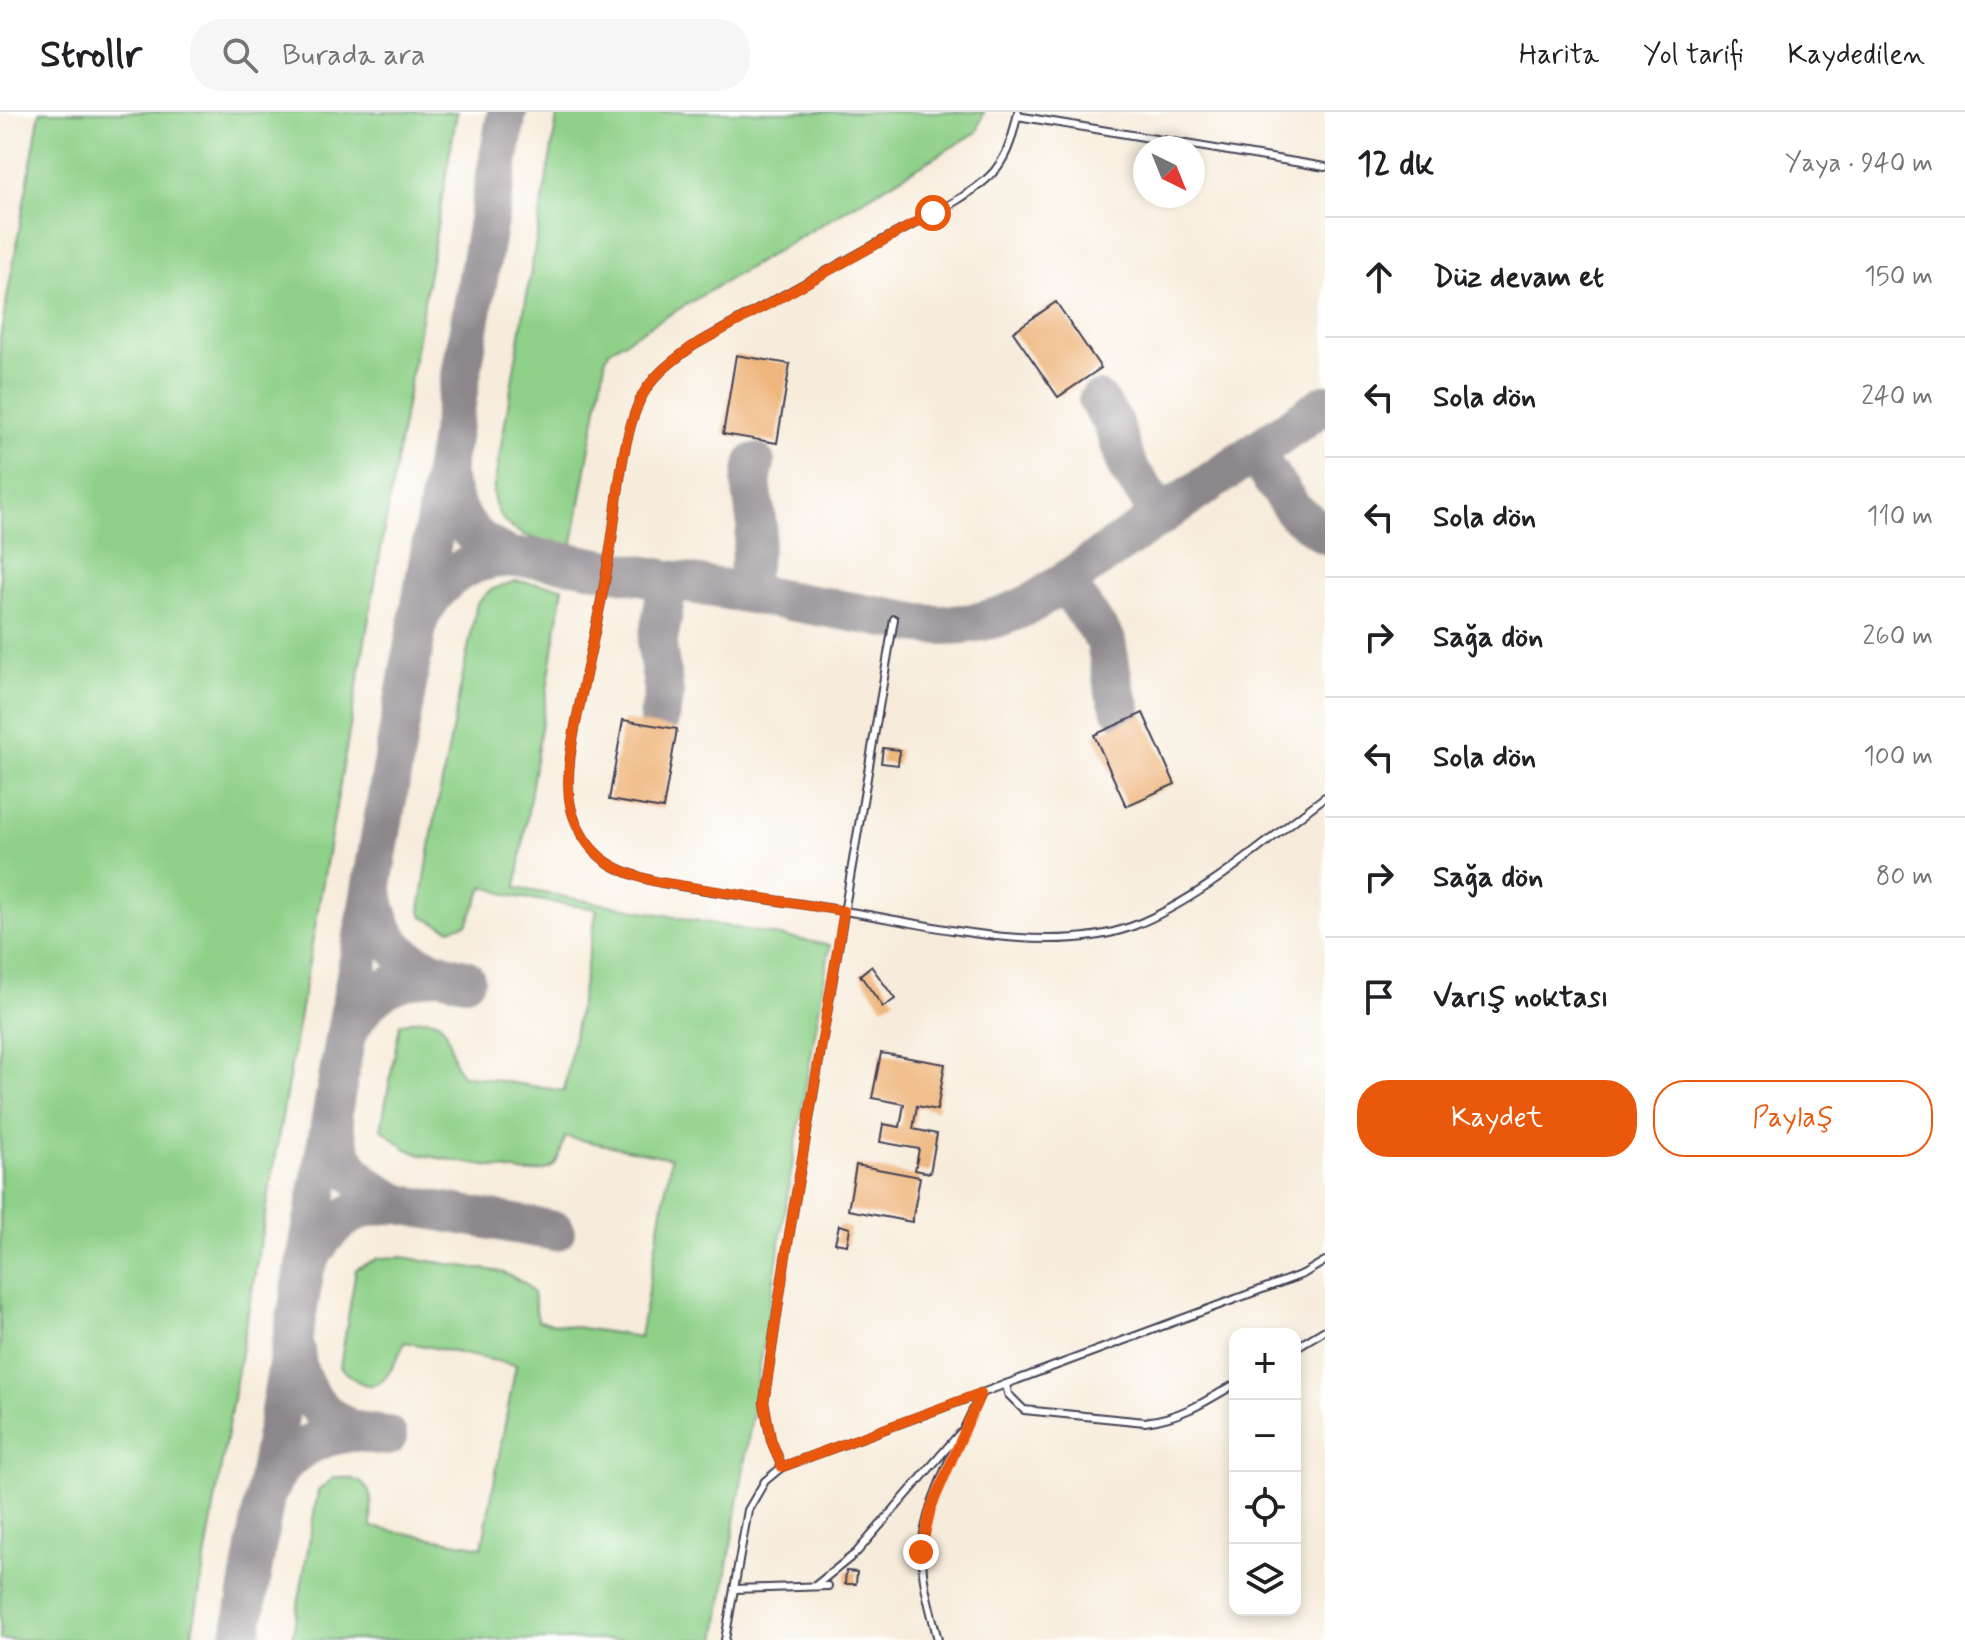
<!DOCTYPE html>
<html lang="tr">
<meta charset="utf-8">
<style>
body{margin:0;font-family:Mynerve,sans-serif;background:#f6f6f6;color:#202124}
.controls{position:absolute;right:24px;bottom:24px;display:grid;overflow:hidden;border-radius:16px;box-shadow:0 4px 12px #0003}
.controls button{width:72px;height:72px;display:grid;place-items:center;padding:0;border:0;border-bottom:2px solid #e0e0e0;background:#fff;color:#202124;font:40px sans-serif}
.compass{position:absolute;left:1133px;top:24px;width:72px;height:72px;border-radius:50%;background:#fff;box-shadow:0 4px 12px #0003;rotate:137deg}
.stop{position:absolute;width:24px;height:24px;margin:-18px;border:6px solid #ea580c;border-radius:50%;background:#fff}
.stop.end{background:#ea580c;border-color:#fff;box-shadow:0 2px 8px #0008}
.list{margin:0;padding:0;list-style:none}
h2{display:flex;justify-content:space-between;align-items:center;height:104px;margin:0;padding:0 32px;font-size:34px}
h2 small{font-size:26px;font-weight:400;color:#757577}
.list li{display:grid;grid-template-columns:52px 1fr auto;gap:24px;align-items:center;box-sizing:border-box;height:120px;padding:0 32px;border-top:2px solid #e0e0e0}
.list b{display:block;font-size:30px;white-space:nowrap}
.list em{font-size:26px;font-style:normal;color:#757577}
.actions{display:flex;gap:16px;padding:24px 32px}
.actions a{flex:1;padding:18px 0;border:2px solid #ea580c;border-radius:32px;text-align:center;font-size:28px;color:#ea580c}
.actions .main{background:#ea580c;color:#fff}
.icon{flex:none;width:44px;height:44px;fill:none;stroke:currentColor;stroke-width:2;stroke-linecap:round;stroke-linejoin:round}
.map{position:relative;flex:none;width:1325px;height:1528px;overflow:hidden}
header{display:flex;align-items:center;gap:48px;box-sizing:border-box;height:112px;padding:0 40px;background:#fff;border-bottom:2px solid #e0e0e0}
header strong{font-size:38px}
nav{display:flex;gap:44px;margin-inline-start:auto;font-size:28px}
.search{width:560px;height:72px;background:#f6f6f6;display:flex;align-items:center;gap:20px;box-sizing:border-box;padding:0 28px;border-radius:32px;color:#757577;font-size:30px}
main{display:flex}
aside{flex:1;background:#fff}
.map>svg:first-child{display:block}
</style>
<header>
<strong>Strollr</strong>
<div class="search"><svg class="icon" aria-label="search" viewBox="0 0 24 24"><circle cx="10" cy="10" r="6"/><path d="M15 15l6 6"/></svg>Burada ara</div>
<nav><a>Harita</a><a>Yol tarifi</a><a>Kaydedilen</a></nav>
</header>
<main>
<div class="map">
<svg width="1325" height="1528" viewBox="0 0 1325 1528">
<rect width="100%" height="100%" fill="#fff"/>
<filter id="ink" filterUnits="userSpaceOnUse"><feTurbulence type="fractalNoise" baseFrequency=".0125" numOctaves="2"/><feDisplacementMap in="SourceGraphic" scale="16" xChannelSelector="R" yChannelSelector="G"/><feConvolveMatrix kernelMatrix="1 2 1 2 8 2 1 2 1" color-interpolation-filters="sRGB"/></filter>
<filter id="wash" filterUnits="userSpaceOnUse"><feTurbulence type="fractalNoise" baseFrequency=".006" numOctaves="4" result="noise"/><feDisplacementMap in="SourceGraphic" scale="32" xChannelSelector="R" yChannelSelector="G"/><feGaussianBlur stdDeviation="1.8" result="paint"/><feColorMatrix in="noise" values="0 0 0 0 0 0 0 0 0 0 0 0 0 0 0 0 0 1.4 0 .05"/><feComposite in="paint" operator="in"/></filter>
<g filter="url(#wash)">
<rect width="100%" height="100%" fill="#f7ecdb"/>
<g fill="#8ed088" stroke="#587962" stroke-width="2">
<polygon points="40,0 457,0 191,1528 0,1528 0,226"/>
<path d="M 558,0 L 984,0 L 977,20 L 610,238 L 606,245 L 572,436 C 537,427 497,424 493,381 Z"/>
<path d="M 515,469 L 563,475 L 516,776 L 830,833 L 792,1055 L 716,1528 L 292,1528 L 318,1379 L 335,1365 C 375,1366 372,1383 371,1415 L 482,1435 L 516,1253 L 405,1230 C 388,1264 379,1294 340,1255 L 356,1157 L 379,1146 L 402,1145 L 502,1160 L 525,1171 L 533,1181 L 538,1209 L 640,1225 L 671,1046 L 565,1025 C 557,1052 558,1059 527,1061 L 421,1043 L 407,1037 L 381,1017 L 400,912 C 465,891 440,944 463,963 L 564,979 L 597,797 L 511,784 L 484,774 L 467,812 L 450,817 L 423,805 L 420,798 L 433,716 L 477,491 L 490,478 Z"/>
</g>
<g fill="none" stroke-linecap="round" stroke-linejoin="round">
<g stroke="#8c878b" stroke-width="40">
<polyline points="1098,289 1112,309 1128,356 1154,393"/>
<polyline points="1259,349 1295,400 1325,422"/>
<path d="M 445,364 C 456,407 469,428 512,446"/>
<polyline points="751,478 753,482 736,479 747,469 757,414 751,371 755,351"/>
<polyline points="1073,482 1106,529 1114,577 1121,596"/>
<path d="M 420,504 C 435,476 456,454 488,448 C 525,440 589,454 627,461 C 725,477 823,495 921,512 C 964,516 998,509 1036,489 L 1325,292"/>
<polyline points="659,607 664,580 657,535 666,481"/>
<path d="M 373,779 C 381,839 410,855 465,867"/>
<path d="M 347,921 C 370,879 392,868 438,861"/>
<path d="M 333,1008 C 340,1054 358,1072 399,1092"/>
<path d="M 308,1150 C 326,1113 357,1090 399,1092 L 555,1119"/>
<path d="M 295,1238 C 296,1272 318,1303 350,1317 C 361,1322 376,1322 387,1324"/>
<path d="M 269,1377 C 282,1339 320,1323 357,1319"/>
<polyline points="240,1528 507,0"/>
</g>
</g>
<g id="blocks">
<g fill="#efb67d">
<polygon points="1056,190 1101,256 1058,285 1013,220"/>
<polygon points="736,243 790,252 777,331 723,322"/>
<polygon points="1143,601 1175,672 1126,694 1094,623"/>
<polygon points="623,608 677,617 663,697 609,688"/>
<polygon points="883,636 900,638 898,653 881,651"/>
<polygon points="871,854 895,887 883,895 860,863"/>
<polygon points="881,941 945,952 937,998 917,994 913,1017 937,1022 930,1061 915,1058 919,1037 880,1030 883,1012 900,1015 904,992 872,986"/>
<polygon points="856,1053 920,1065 912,1110 848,1098"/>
<polygon points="839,1113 850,1116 847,1133 835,1131"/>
<polygon points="846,1459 857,1460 856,1472 845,1472"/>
</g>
</g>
</g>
<g filter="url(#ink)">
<use href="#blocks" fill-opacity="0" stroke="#424053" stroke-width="2"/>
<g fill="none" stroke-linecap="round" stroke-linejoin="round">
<g stroke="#424053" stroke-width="10">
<g id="lane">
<path d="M 1018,0 C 1014,19 1009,41 996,57 C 976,83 917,110 887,126 C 822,162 758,197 693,234 C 671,250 650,265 639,290 C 619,337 618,395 609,445 C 602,489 592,533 583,576 C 576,612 561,668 573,703 C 588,746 616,760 658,770 C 720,781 783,789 845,799 C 930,813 1051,845 1133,814 C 1202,787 1266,729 1325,685"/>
<polyline points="1017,4 1325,55"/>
<polyline points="1295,1236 1325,1218"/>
<path d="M 1006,1272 L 1008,1282 L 1024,1298 L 1145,1310 C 1180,1306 1205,1290 1235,1272"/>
<polyline points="782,1355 771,1328 764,1290 785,1148 894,507"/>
<polyline points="815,1474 856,1441 960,1321"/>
<polyline points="734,1477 828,1474"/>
<polyline points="725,1528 748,1398 765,1369 782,1355 1303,1162 1325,1149"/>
<path d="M 938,1528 C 931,1500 922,1472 922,1443 C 921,1396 961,1325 981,1281"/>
</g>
</g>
<use href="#lane" stroke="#fff" stroke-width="6"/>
</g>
</g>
<g fill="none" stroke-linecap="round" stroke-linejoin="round" filter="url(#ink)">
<path stroke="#ea580c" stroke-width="10" d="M 921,1440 L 931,1396 L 981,1281 L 782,1355 L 771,1328 L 764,1290 L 785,1148 L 844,799 L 658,770 C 616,760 588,746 573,703 C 561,668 576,612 583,576 C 592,533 602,489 609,445 C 618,395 619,337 639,290 C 650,265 671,250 693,234 L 933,101"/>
</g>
</svg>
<div class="controls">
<button>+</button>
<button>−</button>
<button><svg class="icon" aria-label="locate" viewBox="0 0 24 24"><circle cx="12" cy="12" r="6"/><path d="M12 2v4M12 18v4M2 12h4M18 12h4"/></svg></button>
<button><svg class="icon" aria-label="layers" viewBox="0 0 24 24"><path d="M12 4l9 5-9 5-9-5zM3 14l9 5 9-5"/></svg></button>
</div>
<svg class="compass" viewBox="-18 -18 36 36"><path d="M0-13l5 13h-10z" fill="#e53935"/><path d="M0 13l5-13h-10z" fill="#757577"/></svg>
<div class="stop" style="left:933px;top:101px"></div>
<div class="stop end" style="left:921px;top:1440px"></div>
</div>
<aside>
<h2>12 dk<small>Yaya · 940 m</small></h2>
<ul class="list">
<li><svg class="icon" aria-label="ahead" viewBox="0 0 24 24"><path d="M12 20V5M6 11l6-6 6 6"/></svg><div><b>Düz devam et</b></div><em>150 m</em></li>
<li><svg class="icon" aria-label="left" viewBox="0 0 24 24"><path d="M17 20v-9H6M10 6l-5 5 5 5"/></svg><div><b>Sola dön</b></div><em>240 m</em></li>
<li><svg class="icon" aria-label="left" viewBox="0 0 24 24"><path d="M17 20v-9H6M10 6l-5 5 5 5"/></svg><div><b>Sola dön</b></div><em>110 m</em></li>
<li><svg class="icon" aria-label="right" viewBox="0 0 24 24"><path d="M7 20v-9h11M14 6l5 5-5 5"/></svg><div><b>Sağa dön</b></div><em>260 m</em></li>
<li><svg class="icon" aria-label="left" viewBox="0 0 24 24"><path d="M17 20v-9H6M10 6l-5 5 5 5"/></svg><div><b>Sola dön</b></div><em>100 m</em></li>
<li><svg class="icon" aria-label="right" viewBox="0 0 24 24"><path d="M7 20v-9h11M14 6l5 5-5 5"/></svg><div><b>Sağa dön</b></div><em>80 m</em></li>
<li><svg class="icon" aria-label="arrive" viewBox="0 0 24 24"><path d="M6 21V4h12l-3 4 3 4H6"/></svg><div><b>Varış noktası</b></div></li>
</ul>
<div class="actions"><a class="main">Kaydet</a><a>Paylaş</a></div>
</aside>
</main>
